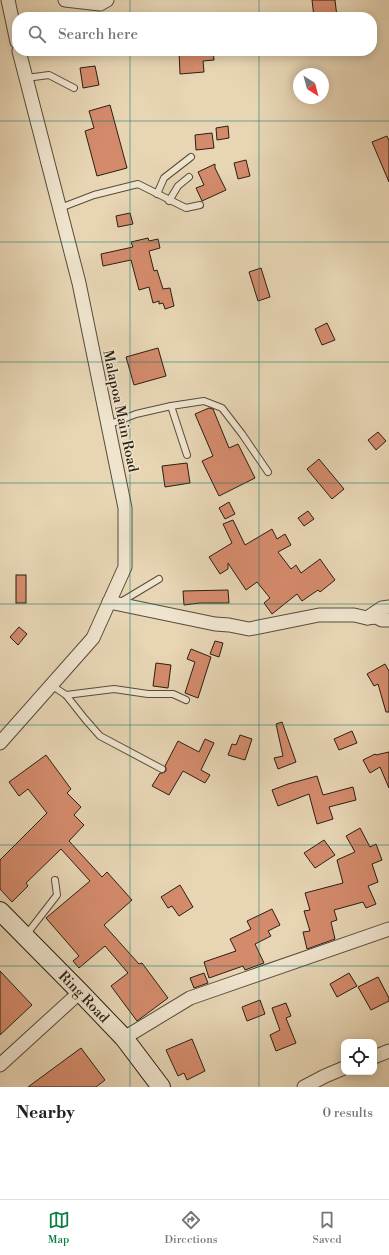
<!DOCTYPE html>
<style>
body{margin:0;font-family:"Libre Bodoni",serif;background:#f6f6f6;color:#222}
.controls{position:absolute;right:12px;bottom:12px;display:grid;overflow:hidden;border-radius:8px;box-shadow:0 2px 10px #0003}
.controls button{width:36px;height:36px;display:grid;place-items:center;padding:0;border:0;border-bottom:1px solid #e0e0e0;background:#fff;color:#222;font:20px sans-serif}
.compass{position:absolute;left:293px;top:68px;width:36px;height:36px;border-radius:50%;background:#fff;box-shadow:0 2px 10px #0003;rotate:144deg}
.list{margin:0;padding:0;list-style:none}
h2{display:flex;justify-content:space-between;align-items:center;height:52px;margin:0;padding:0 16px;font-size:17px}
h2 small{font-size:13px;font-weight:400;color:#767676}
.icon{flex:none;width:22px;height:22px;fill:none;stroke:currentColor;stroke-width:2;stroke-linecap:round;stroke-linejoin:round}
.map{position:relative;flex:none;width:389px;height:1087px;overflow:hidden}
.search{position:absolute;background:#fff;box-shadow:0 2px 10px #0003;left:12px;right:12px;top:12px;height:44px;display:flex;align-items:center;gap:10px;box-sizing:border-box;padding:0 14px;border-radius:16px;color:#767676;font-size:15px}
.sheet{height:112px;background:#fff}
nav{display:flex;justify-content:space-around;align-items:center;box-sizing:border-box;height:56px;border-top:1px solid #e0e0e0;background:#fff;font-size:11px;color:#767676}
nav a{display:grid;justify-items:center;gap:2px}
nav .on{color:#0b8043}
.map>svg:first-child{display:block}
</style>
<div class="map">
<svg width="389" height="1087" viewBox="0 0 389 1087">
<rect width="100%" height="100%" fill="#e7d5b4"/>
<filter id="stains"><feTurbulence type="fractalNoise" baseFrequency=".005" numOctaves="4"/><feColorMatrix values="0 0 0 0 .2 0 0 0 0 .09 0 0 0 0 .02 0 0 0 .5 -.17"/></filter>
<radialGradient id="worn" r=".72"><stop offset=".6" stop-color="#630" stop-opacity="0"/><stop offset="1" stop-color="#630" stop-opacity=".3"/></radialGradient>
<g fill="#d48b6c" stroke="#291f12">
<polygon points="312,0 335,0 337,17 314,17"/>
<polygon points="179,51 213,51 214,60 203,61 204,72 180,74"/>
<polygon points="95,66 99,85 83,88 80,68"/>
<polygon points="110,105 127,168 97,176 85,131 94,128 89,111"/>
<polygon points="228,126 229,138 217,140 216,128"/>
<polygon points="212,133 214,148 196,150 195,135"/>
<polygon points="387,136 389,141 389,182 372,142"/>
<polygon points="246,160 250,176 238,179 234,163"/>
<polygon points="215,164 215,168 226,190 202,201 196,188 204,185 198,172"/>
<polygon points="130,213 133,224 118,227 116,216"/>
<polygon points="148,238 149,241 158,239 160,248 149,251 154,271 157,270 163,289 170,288 174,306 165,309 163,303 159,304 159,301 153,303 149,287 139,290 131,260 103,266 101,254 133,247 131,242"/>
<polygon points="261,268 270,297 258,301 249,272"/>
<polygon points="327,323 335,340 322,345 315,329"/>
<polygon points="158,348 166,376 134,385 126,357"/>
<polygon points="209,408 213,409 229,448 238,444 255,478 219,496 202,461 213,456 195,414"/>
<polygon points="378,432 386,441 376,450 368,440"/>
<polygon points="319,459 344,489 332,499 307,469"/>
<polygon points="187,463 190,483 165,487 162,466"/>
<polygon points="229,502 235,514 225,519 219,508"/>
<polygon points="308,511 314,519 304,526 298,518"/>
<polygon points="233,520 245,545 272,529 277,539 285,534 291,545 278,552 291,569 296,565 301,573 320,559 335,580 320,592 318,590 302,601 297,594 272,614 264,603 270,598 257,582 246,590 228,563 228,569 220,574 209,557 232,543 223,524"/>
<rect x="16" y="575" width="10" height="28"/>
<polygon points="228,590 229,603 200,603 184,605 183,591"/>
<polygon points="19,627 27,634 18,645 10,637"/>
<polygon points="215,641 223,643 219,657 210,654"/>
<polygon points="191,649 211,657 198,698 185,693 195,662 187,659"/>
<polygon points="156,663 171,665 168,688 153,686"/>
<polygon points="385,664 389,671 389,712 386,712 378,684 374,686 367,674"/>
<polygon points="282,722 296,762 278,769 274,758 283,756 276,724"/>
<polygon points="352,731 357,743 339,750 334,739"/>
<polygon points="240,735 252,739 245,760 228,755 232,744 236,745"/>
<polygon points="205,739 214,743 201,770 210,775 205,783 183,771 169,795 152,786 160,773 163,773 166,771 166,768 165,766 178,741 199,752"/>
<polygon points="389,752 389,788 380,767 370,773 363,760 375,754 376,755"/>
<polygon points="46,755 71,789 67,793 81,807 74,815 84,825 69,841 102,877 107,872 132,900 104,925 139,964 142,963 168,998 137,1021 111,986 128,973 105,946 79,968 73,961 79,956 46,918 90,881 61,849 26,883 28,886 12,902 0,889 0,860 47,813 28,789 19,796 9,782"/>
<polygon points="317,776 323,795 353,787 356,800 329,807 333,819 317,824 309,794 278,806 272,790 288,784"/>
<polygon points="360,828 370,847 376,844 382,860 372,864 378,882 368,886 376,904 366,908 363,902 334,910 337,920 331,922 335,939 307,949 303,932 310,931 304,911 310,910 305,893 343,883 337,860 355,852 346,836"/>
<polygon points="324,840 335,855 315,868 304,853"/>
<polygon points="180,885 193,907 179,916 172,906 168,908 161,897"/>
<polygon points="272,909 280,925 268,931 271,936 255,944 264,963 245,970 243,966 209,978 204,962 236,951 230,939 251,929 247,921"/>
<polygon points="0,971 32,1005 0,1035"/>
<polygon points="204,973 208,983 194,988 190,978"/>
<polygon points="349,973 357,986 337,997 330,984"/>
<polygon points="378,977 389,998 389,1001 371,1010 358,987"/>
<polygon points="260,1000 265,1014 247,1021 242,1007"/>
<polygon points="286,1003 291,1016 286,1018 296,1043 276,1051 270,1035 280,1030 272,1008"/>
<polygon points="192,1039 205,1071 187,1080 184,1073 178,1076 166,1050"/>
<polygon points="81,1048 105,1080 96,1087 28,1087"/>
</g>
<g fill="none" stroke-linecap="round" stroke-linejoin="round">
<g stroke="#584c3a" stroke-width="8">
<g id="service">
<polyline points="26,78 49,75 74,88"/>
<polyline points="157,194 164,178 191,157"/>
<polyline points="169,201 178,186 189,177"/>
<polyline points="60,208 94,195 138,184 186,208 200,205"/>
<polyline points="171,406 187,455"/>
<polyline points="108,425 136,414 171,406 204,401 222,408 242,434 268,472"/>
<polyline points="119,603 159,579"/>
<polyline points="51,685 66,695 85,719 100,736 162,769"/>
<polyline points="66,695 114,689 148,694 173,694 186,700"/>
<polyline points="26,935 57,895 55,880"/>
</g>
</g>
<g stroke="#584c3a" stroke-width="15">
<g id="minor">
<polyline points="8,0 17,42"/>
<polyline points="65,0 100,4 107,0"/>
<polyline points="109,602 215,624 229,625 249,629 319,615 354,615 367,618 376,617 382,620 389,620"/>
<polyline points="367,618 382,608 389,607"/>
<polyline points="0,743 93,638 125,567 125,508 108,425 79,283 19,51"/>
<polyline points="124,1038 190,998 389,929"/>
<polyline points="374,1057 389,1051"/>
<polyline points="0,1065 80,992"/>
<polyline points="304,1087 325,1076 344,1068"/>
</g>
</g>
<g stroke="#291f12" stroke-width="20">
<g id="secondary">
<path id="s1" d="M 0,911 L 80,992 L 124,1038 L 161,1087"/>
</g>
</g>
<use href="#service" stroke="#efe4ce" stroke-width="6"/>
<use href="#minor" stroke="#efe4ce" stroke-width="13"/>
<use href="#secondary" stroke="#efe4ce" stroke-width="18"/>
</g>
<path fill="none" stroke="#0f766e" stroke-width="1" stroke-opacity="0.55" d="M 130,0 L 130,17M 259,0 L 259,17M 130,51 L 130,1087M 259,51 L 259,1087M 0,121 L 389,121M 0,242 L 389,242M 0,362 L 389,362M 0,483 L 389,483M 0,604 L 389,604M 0,725 L 389,725M 0,845 L 389,845M 0,966 L 389,966"/>
<g text-anchor="middle" stroke-width="3" stroke-linejoin="round" paint-order="stroke">
<g font-size="14" fill="#291f12" stroke="#efe4ce">
<text transform="translate(121 411) rotate(78)" y="5">Malapoa Main Road</text>
<text dy="5" stroke="none"><textPath href="#s1" startOffset="120">Ring Road</textPath></text>
</g>
</g>
<rect width="100%" height="100%" filter="url(#stains)"/>
<rect width="100%" height="100%" fill="url(#worn)"/>
</svg>
<div class="controls">
<button><svg class="icon" aria-label="locate" viewBox="0 0 24 24"><circle cx="12" cy="12" r="6"/><path d="M12 2v4M12 18v4M2 12h4M18 12h4"/></svg></button>
</div>
<svg class="compass" viewBox="-18 -18 36 36"><path d="M0-13l5 13h-10z" fill="#e53935"/><path d="M0 13l5-13h-10z" fill="#767676"/></svg>
<div class="search"><svg class="icon" aria-label="search" viewBox="0 0 24 24"><circle cx="10" cy="10" r="6"/><path d="M15 15l6 6"/></svg>Search here</div>
</div>
<section class="sheet">
<h2>Nearby<small>0 results</small></h2>
<ul class="list">
</ul>
</section>
<nav>
<a class="on"><svg class="icon" aria-label="map" viewBox="0 0 24 24"><path d="M3 6l6-2 6 2 6-2v14l-6 2-6-2-6 2zM9 4v14M15 6v14"/></svg>Map</a>
<a><svg class="icon" aria-label="directions" viewBox="0 0 24 24"><path d="M12 3l9 9-9 9-9-9zM9 14v-3h6M13 9l2 2-2 2"/></svg>Directions</a>
<a><svg class="icon" aria-label="saved" viewBox="0 0 24 24"><path d="M7 4h10v16l-5-4-5 4z"/></svg>Saved</a>
</nav>
